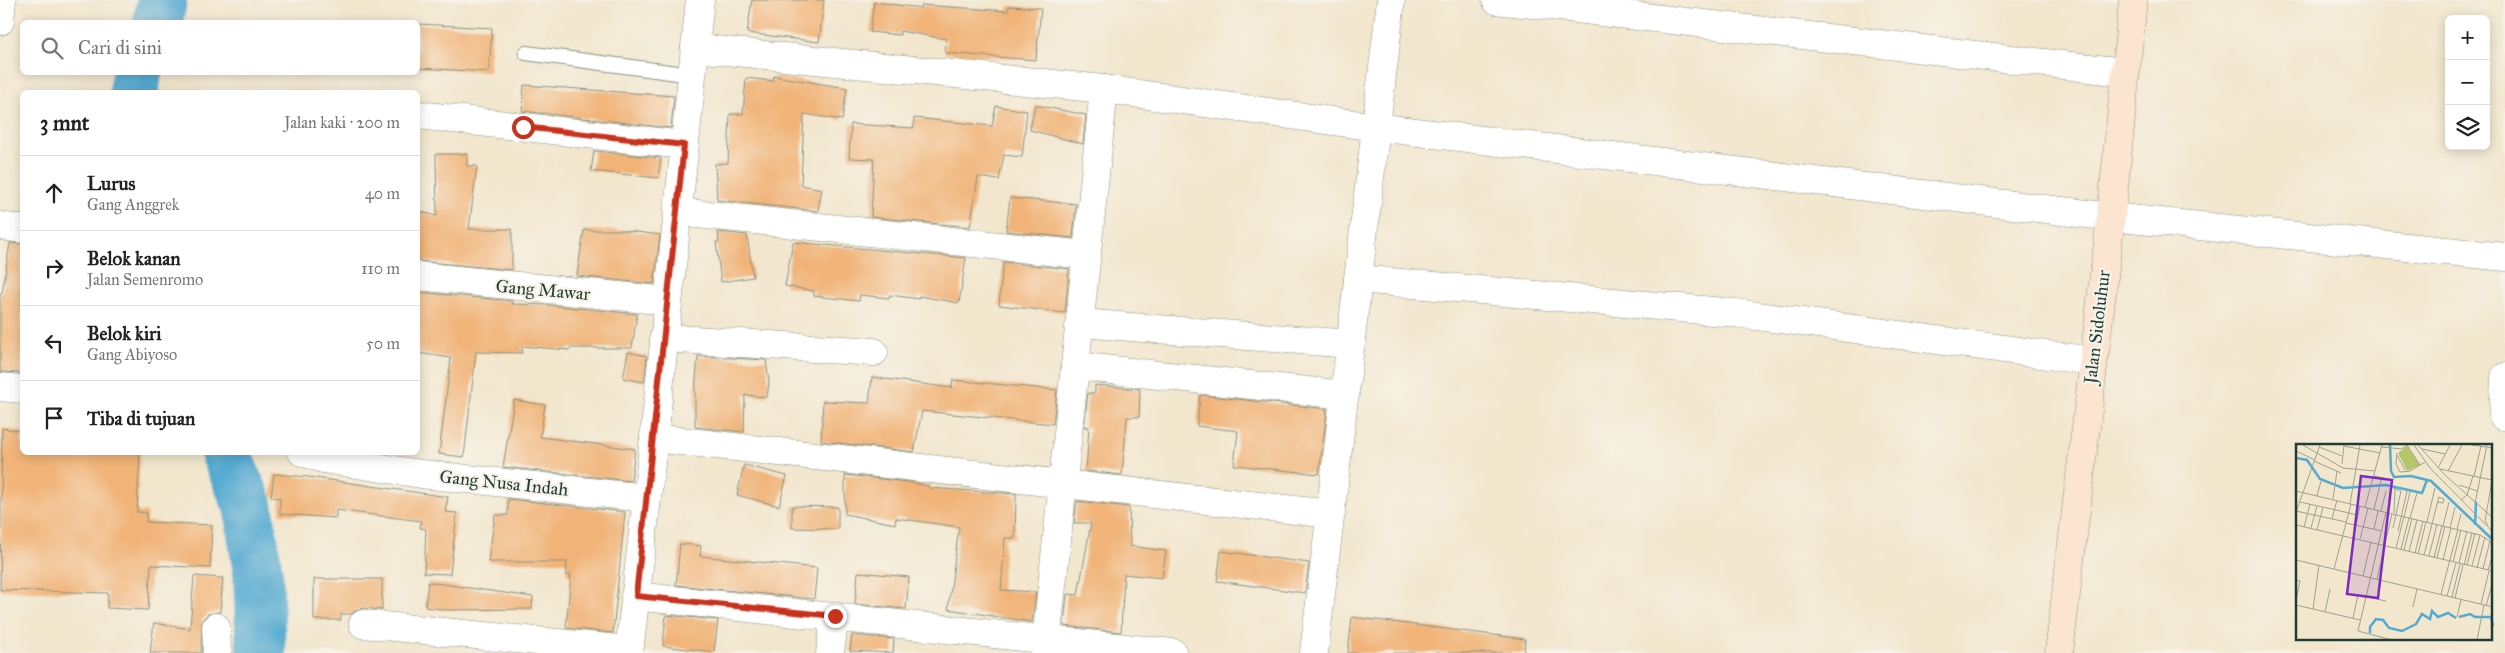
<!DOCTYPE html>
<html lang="id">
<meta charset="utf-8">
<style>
body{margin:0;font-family:"IM FELL Great Primer",serif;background:#f2f2f2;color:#222}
.controls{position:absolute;right:15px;top:15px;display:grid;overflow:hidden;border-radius:8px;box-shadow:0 2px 12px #0003}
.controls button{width:45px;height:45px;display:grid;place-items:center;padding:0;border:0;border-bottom:1px solid #e0e0e0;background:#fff;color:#222;font:25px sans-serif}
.stop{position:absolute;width:15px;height:15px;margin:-11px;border:4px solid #c8321e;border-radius:50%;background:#fff}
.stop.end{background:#c8321e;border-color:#fff;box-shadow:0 1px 5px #0008}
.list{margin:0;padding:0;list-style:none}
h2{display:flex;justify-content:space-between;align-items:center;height:65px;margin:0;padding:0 20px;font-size:21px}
h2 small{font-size:16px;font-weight:400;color:#767676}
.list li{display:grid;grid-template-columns:32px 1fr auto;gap:15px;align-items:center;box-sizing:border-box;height:75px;padding:0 20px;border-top:1px solid #e0e0e0}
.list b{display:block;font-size:19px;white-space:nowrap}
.list p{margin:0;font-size:16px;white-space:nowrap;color:#767676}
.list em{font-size:16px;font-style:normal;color:#767676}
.icon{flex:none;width:28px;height:28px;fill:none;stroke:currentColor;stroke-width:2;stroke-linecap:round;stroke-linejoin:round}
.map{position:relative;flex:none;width:2505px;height:653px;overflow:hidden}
.search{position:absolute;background:#fff;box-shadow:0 2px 12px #0003;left:20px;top:20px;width:400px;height:55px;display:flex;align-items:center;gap:12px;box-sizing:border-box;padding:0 18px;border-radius:8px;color:#767676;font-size:19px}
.panel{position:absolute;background:#fff;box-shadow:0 2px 12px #0003;left:20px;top:90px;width:400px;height:365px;border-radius:8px}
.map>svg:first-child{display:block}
</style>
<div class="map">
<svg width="2505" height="653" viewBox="0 0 2505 653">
<rect width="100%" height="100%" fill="#f7f3e8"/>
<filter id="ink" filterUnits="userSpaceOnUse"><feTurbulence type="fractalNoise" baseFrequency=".02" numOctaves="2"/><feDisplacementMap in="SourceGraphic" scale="10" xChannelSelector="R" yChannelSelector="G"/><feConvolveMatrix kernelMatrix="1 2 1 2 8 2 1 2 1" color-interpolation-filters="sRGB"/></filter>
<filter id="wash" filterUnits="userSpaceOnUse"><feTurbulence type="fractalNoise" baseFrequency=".0096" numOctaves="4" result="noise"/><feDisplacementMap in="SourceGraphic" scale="20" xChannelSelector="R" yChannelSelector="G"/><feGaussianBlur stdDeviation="1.12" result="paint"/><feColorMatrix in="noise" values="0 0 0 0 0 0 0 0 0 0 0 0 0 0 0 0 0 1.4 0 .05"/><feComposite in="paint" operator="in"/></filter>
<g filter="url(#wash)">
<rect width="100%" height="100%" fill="#f2e6cd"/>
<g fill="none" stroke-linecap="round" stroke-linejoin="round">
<g stroke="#54aad1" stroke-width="50">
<polyline points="158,22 162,0"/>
<polyline points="134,92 137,72"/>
<polyline points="225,452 248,505 258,574 261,653"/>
</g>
</g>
<g id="blocks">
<g fill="#f1b377">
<polygon points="752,0 824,0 819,42 747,33"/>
<polygon points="874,2 921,8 922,5 1008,11 1009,6 1041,8 1036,60 945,53 946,39 900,31 900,35 870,32"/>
<polygon points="418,24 492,28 489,72 418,68"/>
<polygon points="774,76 847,88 842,120 804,114 801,185 822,189 818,211 717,200 715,164 728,163 730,114 743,114 746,78 773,81"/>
<polygon points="524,85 674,96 671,128 522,111"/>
<polygon points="1035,105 1086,115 1083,144 1030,130"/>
<polygon points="996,106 1027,111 1022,157 1004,155 999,180 978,177 970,227 871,217 874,159 849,158 851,124 914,128 914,118 992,126"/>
<polygon points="594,151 661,158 658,178 591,171"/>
<polygon points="436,154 467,154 467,166 477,166 469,229 512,229 512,270 418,261 418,211 437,216"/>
<polygon points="1010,198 1076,204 1073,238 1006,231"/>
<polygon points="584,230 621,230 660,235 654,284 577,276"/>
<polygon points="718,232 747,235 753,277 721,282 716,242 719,242"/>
<polygon points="793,242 966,258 959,303 919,296 919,299 890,295 889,298 860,295 859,301 814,296 814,291 785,286"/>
<polygon points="10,243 22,244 22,373 0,372 0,293 2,293"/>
<polygon points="1003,262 1069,269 1065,313 999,305"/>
<polygon points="418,292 512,301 512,304 548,305 637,314 632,348 570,348 569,350 522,346 522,353 476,352 464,457 439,454 451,358 418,353"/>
<polygon points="628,352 647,356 644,382 623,378"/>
<polygon points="698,356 766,360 769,382 767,397 745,395 744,432 695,427 695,390"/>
<polygon points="872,377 952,388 953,380 1057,390 1053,424 922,411 914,452 821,441 823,401 869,403"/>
<polygon points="1095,385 1140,389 1139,417 1127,417 1122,475 1086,471 1089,427 1084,427 1088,393 1095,393"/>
<polygon points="1200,395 1327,409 1319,474 1234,465 1238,431 1197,426"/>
<polygon points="514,400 545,405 540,437 635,449 631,481 503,467"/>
<polygon points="2,428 22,431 22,452 140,452 137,512 147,513 146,522 212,525 210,568 151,565 148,610 107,608 108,593 0,590"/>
<polygon points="744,465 787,476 779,506 737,495"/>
<polygon points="274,474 309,477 448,497 445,512 457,513 450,574 424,573 426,529 420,528 421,521 336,510 336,518 280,514 280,498 271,497"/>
<polygon points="845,475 908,482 929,486 929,488 1016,494 1015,538 1005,538 1001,590 1036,592 1032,622 948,609 959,527 896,518 895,524 845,514"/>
<polygon points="508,499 625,512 613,633 566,628 571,575 566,575 567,562 488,562 495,515 508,515"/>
<polygon points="1077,501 1129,507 1130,546 1166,551 1162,578 1124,574 1121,632 1064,626 1067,594 1078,595 1091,523 1074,523"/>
<polygon points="792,506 838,507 838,529 792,528"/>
<polygon points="680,544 701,546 700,556 817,568 814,599 676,585"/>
<polygon points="1221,551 1309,563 1305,593 1217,581"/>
<polygon points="858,572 909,577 906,609 855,604"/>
<polygon points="194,576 223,578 220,612 208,614 202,620 201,653 150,653 154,623 190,629"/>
<polygon points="314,579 382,579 382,610 364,608 357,610 351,614 341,614 341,620 314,620"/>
<polygon points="428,582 533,597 532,609 447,610 425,607"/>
<polygon points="666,615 718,620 714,652 663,646"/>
<polygon points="1352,617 1525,639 1524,653 1348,653"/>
<polygon points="852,635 894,639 893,653 850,651"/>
</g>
</g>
</g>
<g filter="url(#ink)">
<use href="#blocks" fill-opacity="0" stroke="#889280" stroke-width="1"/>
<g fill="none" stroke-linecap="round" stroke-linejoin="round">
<g stroke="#889280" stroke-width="16">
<polyline id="service" points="526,53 692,75"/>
</g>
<g stroke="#889280" stroke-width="29">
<g id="minor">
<polyline points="1496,0 2124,72"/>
<polyline points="0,21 2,0"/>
<polyline points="695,48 1104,89 1376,127 2111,217 2505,257"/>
<polyline points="418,115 684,145"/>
<polyline points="678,212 1086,255"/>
<polyline points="0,226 22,229"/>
<polyline points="418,276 668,301"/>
<polyline points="1358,279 1735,313 2093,361"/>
<polyline points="1080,323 1351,344"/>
<polyline points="664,338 874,352"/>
<polyline points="1075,366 1345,395"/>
<polyline points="2505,377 2503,416 2505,416"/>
<polyline points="0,387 22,389"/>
<polyline points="654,438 1331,514"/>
<polyline points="302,452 323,459 421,474 646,498"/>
<polyline points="635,596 1173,653"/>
<polyline points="363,624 629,650"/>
<polyline points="216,627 217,653"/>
<polyline points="629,653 654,438 700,0"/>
<polyline points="830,653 835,616"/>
<polyline points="1045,653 1104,89"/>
<polyline points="1314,653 1391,0"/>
</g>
</g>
<g stroke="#889280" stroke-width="29">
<polyline id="secondary" points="2059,653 2111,217 2133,0"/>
</g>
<use href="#service" stroke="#fff" stroke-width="14"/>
<use href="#minor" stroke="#fff" stroke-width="28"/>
<use href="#secondary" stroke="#fce5d0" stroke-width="28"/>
</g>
</g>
<g fill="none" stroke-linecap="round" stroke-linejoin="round" filter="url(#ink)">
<polyline stroke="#c8321e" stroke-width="6" points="523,127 684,145 636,596 835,616"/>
</g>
<g text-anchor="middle" stroke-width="4.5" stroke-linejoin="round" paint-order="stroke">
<g font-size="18" fill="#1f3d34" stroke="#f7f3e8">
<text transform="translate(543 290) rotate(5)" y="6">Gang Mawar</text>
<text transform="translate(2097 327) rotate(-83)" y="6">Jalan Sidoluhur</text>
<text transform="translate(504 483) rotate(6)" y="6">Gang Nusa Indah</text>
</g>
</g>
<g transform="translate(2296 444)">
<rect width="196" height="196" fill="#f2e6cd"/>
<path d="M 111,2 L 124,21 L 111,27 L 102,9 Z" fill="#b4c669"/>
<path fill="none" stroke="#54aad1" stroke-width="2.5" d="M 94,1 L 95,27 L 98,33 L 115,32 L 135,37 L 197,96M 0,14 L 11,16 L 24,35 L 47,44 L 90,41 L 126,49 L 131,36M 179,81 L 180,58M 163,173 L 174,170 L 179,173 L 195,173 L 197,182M 74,189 L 74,183 L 80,175 L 87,176 L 93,184 L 106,187 L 120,180 L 126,170 L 134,175 L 136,167 L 142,173 L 152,169 L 160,174"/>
<path fill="none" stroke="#9ea290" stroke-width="1" d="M 7,1 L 47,24 L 79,27M 111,1 L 124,21M 118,1 L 134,24 L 197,88M 122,1 L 149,31 L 197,74M 176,1 L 197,4M 48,2 L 84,9M 23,3 L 46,12M 86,3 L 106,5 L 111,1M 126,5 L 149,10M 0,7 L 19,16M 101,9 L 100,20 L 104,28 L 114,27 L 129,18M 101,11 L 109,26M 18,17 L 45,29M 46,20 L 48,1M 142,24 L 154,1M 144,25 L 196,36M 152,27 L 166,1M 78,32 L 97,36M 178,32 L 185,2M 163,41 L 181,47M 0,47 L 184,91 L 197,99M 21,52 L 25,37M 37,55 L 41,27M 165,56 L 171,51 L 177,32M 4,58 L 62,71M 179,59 L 191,1M 54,60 L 64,1M 69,63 L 86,1M 78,65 L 86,33M 0,67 L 50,78M 85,67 L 90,47M 0,68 L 24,1M 90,68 L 62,187 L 96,196M 98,69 L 99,45M 108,73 L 114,48M 114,74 L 121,49M 36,75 L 41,56M 131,78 L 139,44M 50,79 L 86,87M 0,81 L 197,127M 192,81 L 189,77 L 197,31M 147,82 L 153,58M 8,83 L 14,60M 15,84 L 21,62M 97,84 L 105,47 L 97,44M 154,84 L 159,63M 78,85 L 82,67M 161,85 L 165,70M 21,86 L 27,63M 102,87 L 111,47M 57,94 L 64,62M 64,95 L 72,64M 100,104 L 108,72M 105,105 L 113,74M 108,106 L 116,74M 113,107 L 121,76M 119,109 L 127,77M 122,110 L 130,78M 128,111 L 143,53 L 148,55 L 147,59 L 141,58M 133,112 L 141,80M 138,114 L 146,82M 141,114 L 149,82M 0,116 L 197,163M 147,116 L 155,84M 157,118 L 165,86M 163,119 L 171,87M 168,121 L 176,89M 171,121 L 179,89M 176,122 L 184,91M 181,124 L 189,93M 38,125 L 55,60M 187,125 L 194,97M 192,126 L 197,110M 67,132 L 75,98M 81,135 L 96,70M 0,136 L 4,137 L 0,156M 145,150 L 162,85M 151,152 L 160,119M 156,153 L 164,120M 159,154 L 167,121M 185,160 L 193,127M 0,161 L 64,176M 190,162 L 197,137M 117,163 L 121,145M 17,165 L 23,121M 29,168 L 34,145M 161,173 L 165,156M 57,174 L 62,151 L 90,157M 181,196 L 188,161"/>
<path fill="#7b2cbf" fill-opacity="0.15" stroke="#7b2cbf" stroke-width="2.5" d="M 65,32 L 96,36 L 82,154 L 51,150 Z"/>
<rect width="196" height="196" fill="none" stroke="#1f3d34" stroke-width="2.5"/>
</g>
</svg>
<div class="controls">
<button>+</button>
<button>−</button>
<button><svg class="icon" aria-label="layers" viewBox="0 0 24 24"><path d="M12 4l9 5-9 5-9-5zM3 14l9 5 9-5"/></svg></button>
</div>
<div class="stop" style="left:523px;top:127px"></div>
<div class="stop end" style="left:835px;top:616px"></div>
<div class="search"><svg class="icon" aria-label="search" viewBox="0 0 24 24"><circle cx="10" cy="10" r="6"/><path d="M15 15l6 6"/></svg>Cari di sini</div>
<section class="panel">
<h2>3 mnt<small>Jalan kaki · 200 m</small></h2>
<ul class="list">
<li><svg class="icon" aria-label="ahead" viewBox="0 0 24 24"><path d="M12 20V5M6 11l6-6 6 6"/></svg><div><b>Lurus</b><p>Gang Anggrek</p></div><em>40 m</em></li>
<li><svg class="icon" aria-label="right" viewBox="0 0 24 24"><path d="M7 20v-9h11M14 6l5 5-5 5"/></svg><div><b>Belok kanan</b><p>Jalan Semenromo</p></div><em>110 m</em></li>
<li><svg class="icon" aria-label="left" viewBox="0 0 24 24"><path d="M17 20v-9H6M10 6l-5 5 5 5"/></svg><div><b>Belok kiri</b><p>Gang Abiyoso</p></div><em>50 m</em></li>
<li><svg class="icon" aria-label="arrive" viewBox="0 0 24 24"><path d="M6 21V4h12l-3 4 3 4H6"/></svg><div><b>Tiba di tujuan</b></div></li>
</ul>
</section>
</div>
